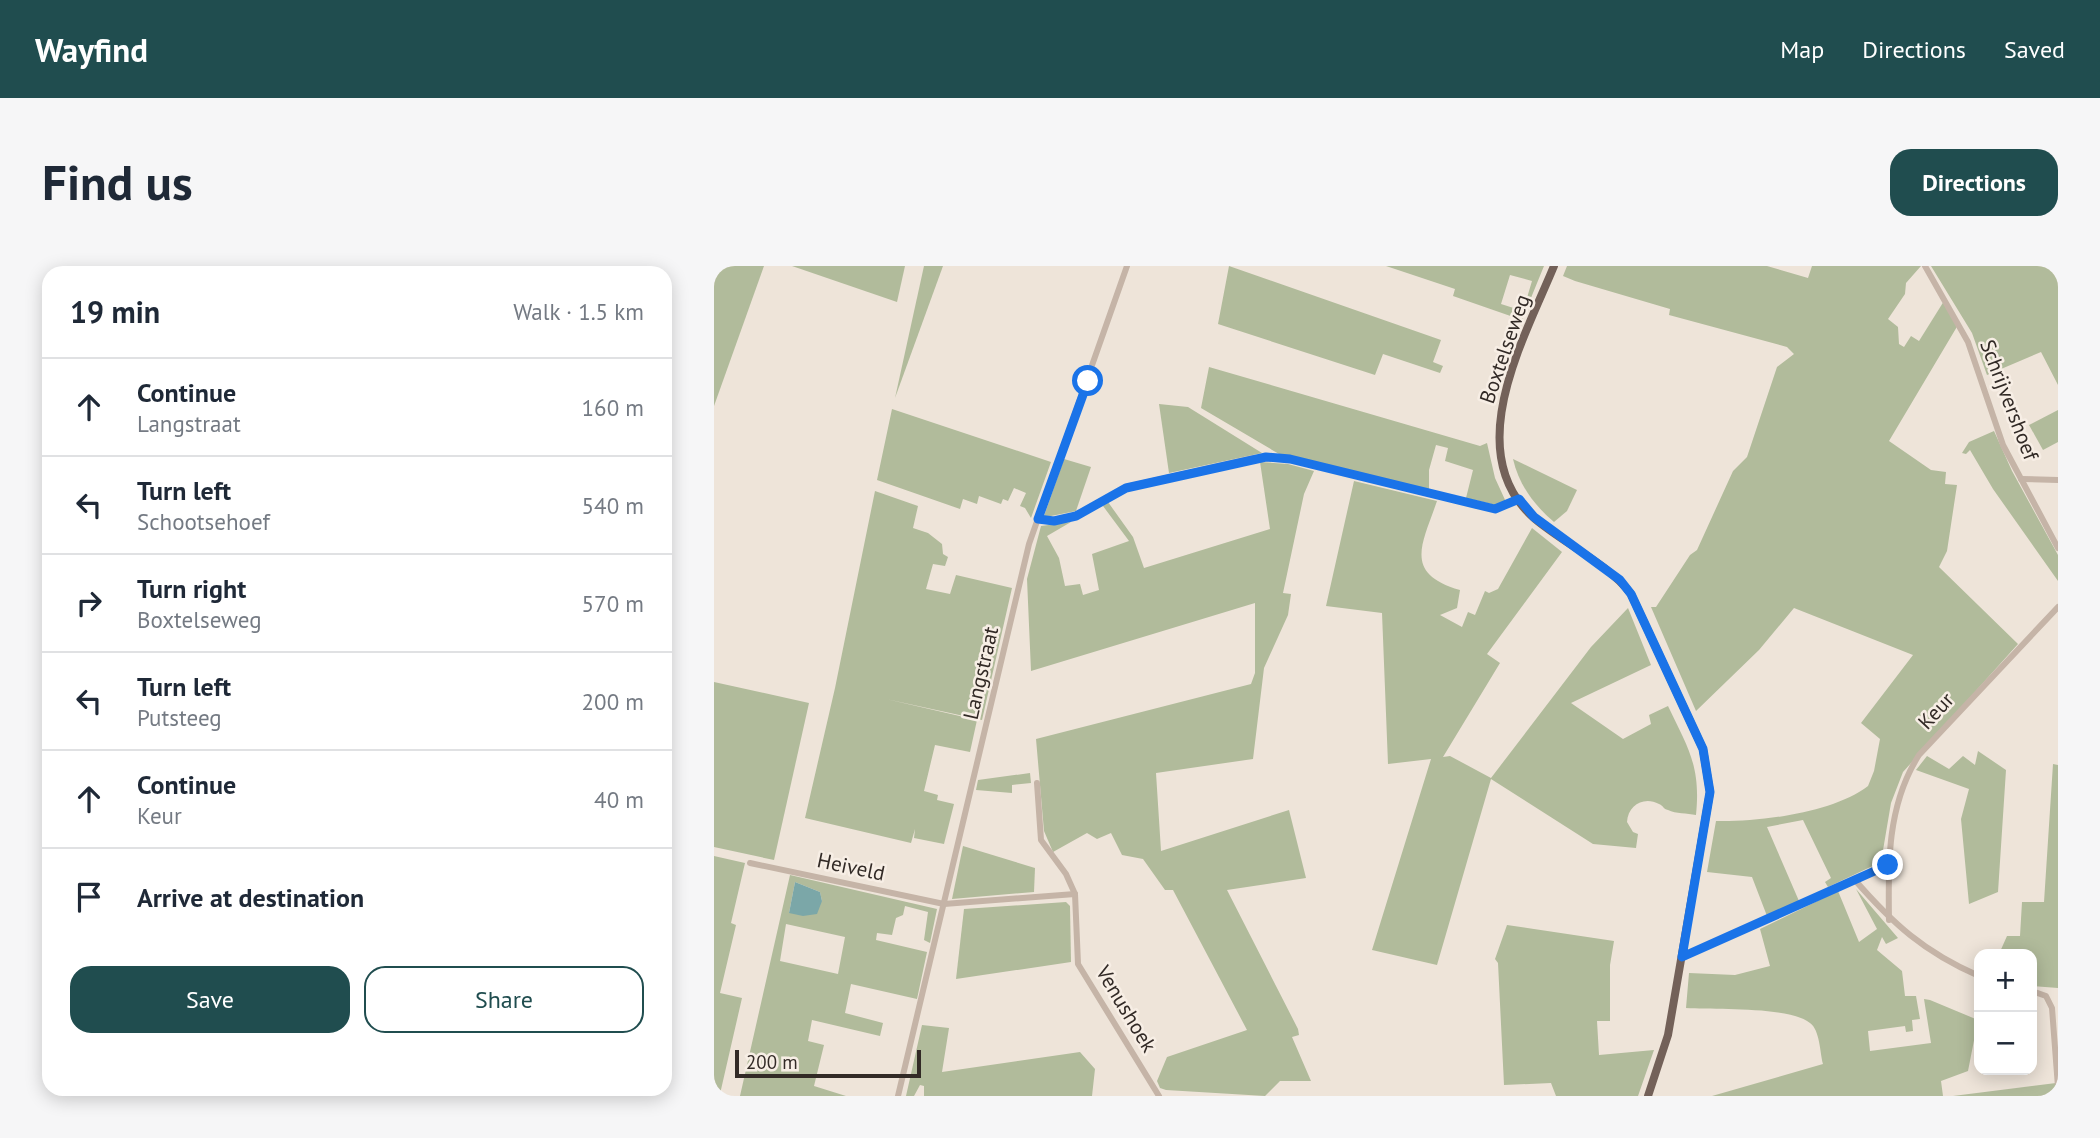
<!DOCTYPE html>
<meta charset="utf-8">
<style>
body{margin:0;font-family:"PT Sans",sans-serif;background:#f6f6f7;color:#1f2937}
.controls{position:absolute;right:21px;bottom:21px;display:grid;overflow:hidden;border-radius:14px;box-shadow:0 4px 18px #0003}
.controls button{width:63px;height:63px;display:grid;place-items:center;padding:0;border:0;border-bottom:2px solid #e0e1e3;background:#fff;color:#1f2937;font:35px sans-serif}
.scale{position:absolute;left:21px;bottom:18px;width:186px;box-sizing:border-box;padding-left:7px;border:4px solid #322a26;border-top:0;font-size:19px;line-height:24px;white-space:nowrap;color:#322a26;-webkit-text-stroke:5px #f7eee5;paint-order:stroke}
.stop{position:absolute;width:21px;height:21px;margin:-16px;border:5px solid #1a73e8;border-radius:50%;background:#fff}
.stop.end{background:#1a73e8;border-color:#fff;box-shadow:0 2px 7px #0008}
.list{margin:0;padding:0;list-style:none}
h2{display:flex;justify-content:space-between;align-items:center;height:91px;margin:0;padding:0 28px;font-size:30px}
h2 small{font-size:23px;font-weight:400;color:#747a83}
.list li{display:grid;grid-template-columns:46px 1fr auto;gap:21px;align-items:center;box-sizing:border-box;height:98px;padding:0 28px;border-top:2px solid #e0e1e3}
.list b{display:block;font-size:26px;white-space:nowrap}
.list p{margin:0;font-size:23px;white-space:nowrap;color:#747a83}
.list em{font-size:23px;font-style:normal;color:#747a83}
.actions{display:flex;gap:14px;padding:21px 28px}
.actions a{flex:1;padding:16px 0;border:2px solid #204d4f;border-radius:21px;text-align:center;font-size:24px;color:#204d4f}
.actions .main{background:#204d4f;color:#fff}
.icon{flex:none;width:38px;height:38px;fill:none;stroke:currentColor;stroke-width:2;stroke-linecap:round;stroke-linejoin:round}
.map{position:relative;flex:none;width:1344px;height:830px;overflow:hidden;border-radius:21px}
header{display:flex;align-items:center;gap:42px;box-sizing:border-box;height:98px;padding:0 35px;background:#204d4f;color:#fff}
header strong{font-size:33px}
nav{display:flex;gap:38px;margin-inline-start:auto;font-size:24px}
.intro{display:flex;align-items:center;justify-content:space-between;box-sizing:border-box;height:168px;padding:0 42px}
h1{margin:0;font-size:49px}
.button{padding:18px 32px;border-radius:21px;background:#204d4f;color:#fff;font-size:24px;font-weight:700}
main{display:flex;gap:42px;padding:0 42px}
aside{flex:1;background:#fff;border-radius:21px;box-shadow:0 4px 18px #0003}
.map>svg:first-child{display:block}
</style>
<header>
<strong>Wayfind</strong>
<nav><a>Map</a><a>Directions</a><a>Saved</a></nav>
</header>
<div class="intro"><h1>Find us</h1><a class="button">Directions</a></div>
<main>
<aside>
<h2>19 min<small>Walk · 1.5 km</small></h2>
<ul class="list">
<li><svg class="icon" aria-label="ahead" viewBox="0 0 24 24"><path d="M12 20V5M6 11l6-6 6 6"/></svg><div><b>Continue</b><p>Langstraat</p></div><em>160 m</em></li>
<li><svg class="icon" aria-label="left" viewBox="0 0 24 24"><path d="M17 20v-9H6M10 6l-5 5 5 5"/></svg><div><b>Turn left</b><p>Schootsehoef</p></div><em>540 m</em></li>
<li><svg class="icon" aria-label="right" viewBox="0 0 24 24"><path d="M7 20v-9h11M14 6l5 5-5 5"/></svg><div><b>Turn right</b><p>Boxtelseweg</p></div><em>570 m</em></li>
<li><svg class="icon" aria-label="left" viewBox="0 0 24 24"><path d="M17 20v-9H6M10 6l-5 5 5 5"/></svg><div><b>Turn left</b><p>Putsteeg</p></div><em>200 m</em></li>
<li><svg class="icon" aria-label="ahead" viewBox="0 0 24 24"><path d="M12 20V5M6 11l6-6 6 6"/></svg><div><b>Continue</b><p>Keur</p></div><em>40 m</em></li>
<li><svg class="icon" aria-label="arrive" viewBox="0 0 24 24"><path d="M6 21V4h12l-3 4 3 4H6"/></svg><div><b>Arrive at destination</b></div></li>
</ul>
<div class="actions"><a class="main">Save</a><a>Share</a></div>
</aside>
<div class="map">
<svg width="1344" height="830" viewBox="0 0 1344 830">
<rect width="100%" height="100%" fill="#eee4d9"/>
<g fill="#b1bb9b" fill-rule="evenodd">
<polygon points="0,0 50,0 0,140"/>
<polygon points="78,0 191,0 183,36"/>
<polygon points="210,0 229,0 181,132"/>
<polygon points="515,0 727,74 719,96 729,100 726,107 669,88 661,109 504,58"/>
<path d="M 672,0 L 830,0 L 808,54 L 739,30 L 741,23 ZM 796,9 L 818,15 L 809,45 L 787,38 Z"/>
<path d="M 853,0 L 1053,0 L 1094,12 L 1098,0 L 1207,0 L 1192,17 L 1191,28 L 1174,53 L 1184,61 L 1185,78 L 1190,81 L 1197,70 L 1205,75 L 1230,35 L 1244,59 L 1175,175 L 1217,204 L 1232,206 L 1231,218 L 1243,219 L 1233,285 L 1225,301 L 1304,378 L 1189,506 L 1177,537 L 1167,596 L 1114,621 L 1111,616 L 1117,612 L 1089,554 L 1053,561 L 1085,635 L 1053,650 L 1038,611 L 993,606 L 1002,555 C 1045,556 1119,547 1154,520 L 1160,505 L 1166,473 L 1147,457 L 1199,389 L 1080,342 L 1045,384 L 982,445 L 937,341 L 942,341 L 976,289 L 983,284 L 1019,205 L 1033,191 L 1063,101 L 1080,88 L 1073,81 L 955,49 L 956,43 L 861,15 L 849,10 Z"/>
<polygon points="1217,0 1344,0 1344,119 1327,86 1273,109 1258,67"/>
<polygon points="495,101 766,180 773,177 781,212 792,236 786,240 752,232 759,204 731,195 734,182 722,179 715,204 715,224 565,188 487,142"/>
<polygon points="445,138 474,141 548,187 455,207"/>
<polygon points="178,143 337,196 317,252 311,242 306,240 312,227 300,222 294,235 289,233 287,238 265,230 263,238 249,233 246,243 163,214"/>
<polygon points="1344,144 1344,176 1329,184 1315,159"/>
<polygon points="1280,165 1298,205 1344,289 1344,315 1279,223 1256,184 1252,188 1248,187 1255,176"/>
<polygon points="350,193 377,201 362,245 332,251 330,250"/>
<path d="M 799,193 L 863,224 L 853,245 L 840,256 C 820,239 805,219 799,193 Z"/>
<polygon points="546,196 574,198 600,205 590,228 569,327 577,328 574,349 550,402 539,493 442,507 447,585 575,544 592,612 513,624 584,763 585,769 578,771 597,815 566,815 551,830 452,824 446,822 443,815 453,791 533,764 459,624 451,624 429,593 408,589 397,567 383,573 373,567 339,586 330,565 322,473 537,418 541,407 541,337 317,405 313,313 327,260 357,256 333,270 345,292 351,320 366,318 369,329 385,324 378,288 415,275 389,240 394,236 419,271 430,302 556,263"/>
<path d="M 640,215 L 723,235 C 708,279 689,307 746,324 L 743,342 L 726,349 L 748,361 L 754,346 L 761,349 L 771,325 L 775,327 L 784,323 L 818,262 L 848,286 L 773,388 L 786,397 L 729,491 L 736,490 L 777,512 L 877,381 L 914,342 L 937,399 L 857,437 L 909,473 L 937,458 L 935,449 L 954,440 C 974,482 987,500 982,549 C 973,547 962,548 954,544 C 949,543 950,540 945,538 C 930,530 914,539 913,556 L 919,566 L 924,568 L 922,582 L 879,578 L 777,513 L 723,699 L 658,684 L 717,493 L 674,498 L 668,347 L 612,340 Z"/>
<polygon points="161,225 204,240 199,262 214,267 228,278 229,288 234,291 231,300 219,298 212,323 236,328 242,309 298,322 268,454 172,433 263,454 256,486 221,479 210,525 224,529 223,534 240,538 230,578 200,572 201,563 197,577 91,552 121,422"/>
<polygon points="0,416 95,437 60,594 0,581"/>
<polygon points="1264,485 1292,504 1284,626 1255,638 1247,553 1255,523 1202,504 1213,490 1235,503 1249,490 1261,499"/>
<polygon points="1339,498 1344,499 1344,722 1318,720 1318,688 1285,688 1293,670 1306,670 1308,636 1330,636"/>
<polygon points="316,507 317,517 298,519 298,527 262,524 264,514"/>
<polygon points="249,580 321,602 320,626 238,633"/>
<polygon points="0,590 31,597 17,657 22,659 6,727 28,732 6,828 0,827"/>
<path d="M 76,609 L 223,643 L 216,677 L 210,674 L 214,646 L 191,640 L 189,649 L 182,652 L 178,669 L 163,667 L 162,674 L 213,686 L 203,733 L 137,718 L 131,747 L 169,757 L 166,770 L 98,754 L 94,775 L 110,779 L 100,820 L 132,830 L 26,830 ZM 81,616 L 106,626 L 108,635 L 75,647 ZM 72,658 L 131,671 L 124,708 L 66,695 Z"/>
<path d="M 1142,623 L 1184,672 L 1172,678 L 1168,671 L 1163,684 L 1188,705 L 1191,730 L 1202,730 L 1206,753 L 1198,754 L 1199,765 L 1192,766 L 1191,760 L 1154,765 L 1156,785 L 1217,777 L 1210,733 L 1216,734 L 1264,754 L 1254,805 L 1227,815 L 1229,830 L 998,830 L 1109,798 C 1106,787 1106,764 1096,757 C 1075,740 1000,744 972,742 L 975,707 L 1021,709 L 1056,700 L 1046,663 L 1124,625 L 1145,676 L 1163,663 Z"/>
<polygon points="352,636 356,640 357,696 242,713 250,643"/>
<polygon points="793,659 900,675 896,699 896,755 883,755 885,789 940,784 924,830 842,830 837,817 790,819 784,697 781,693"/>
<polygon points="208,759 235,762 228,806 366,786 381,803 378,830 210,830 210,820 206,819 200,830 192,830"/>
<polygon points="1342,817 1343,830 1239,830"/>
</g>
<polygon fill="#7ba7a8" points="81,616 106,626 108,635 103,648 89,650 75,647"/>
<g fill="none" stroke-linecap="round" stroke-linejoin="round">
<g stroke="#c5b4a7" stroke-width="6">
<polyline points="1211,0 1254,76 1289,179 1344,282"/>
<polyline points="1307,213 1344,214"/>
<polyline points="324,253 340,255 362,250 412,221 540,192 576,193 781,243 805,233"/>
<polyline points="323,517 327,574 352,608 361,628 364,698 445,830"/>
<polyline points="36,597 230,638 361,628"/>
<path d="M 1140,613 C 1179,658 1210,686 1265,710"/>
<path d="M 1175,654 C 1174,598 1173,539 1205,489 L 1344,341"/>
<polyline points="968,691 1174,599"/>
<polyline points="1318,725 1332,730 1338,742 1344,821"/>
<polyline points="184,830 315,278 413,0"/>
</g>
<path stroke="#736159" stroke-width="8" d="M 840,0 C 810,73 745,187 821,253 C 852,279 892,296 917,328 L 989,483 L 996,526 L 954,769 L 934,830"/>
</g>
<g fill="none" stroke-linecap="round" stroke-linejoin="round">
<polyline stroke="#1a73e8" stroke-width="9" points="374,115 324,253 340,255 362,250 412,222 552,191 576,193 781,243 805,233 820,251 906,314 917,328 989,483 996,526 968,691 1174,599"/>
</g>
<g text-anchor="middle" stroke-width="5" stroke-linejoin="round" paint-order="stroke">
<g font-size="21" fill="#322a26" stroke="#f7eee5">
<text transform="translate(791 83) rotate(-71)" y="7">Boxtelseweg</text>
<text transform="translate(1295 134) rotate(69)" y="7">Schrijvershoef</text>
<text transform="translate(267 407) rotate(-77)" y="7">Langstraat</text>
<text transform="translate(1222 445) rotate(-47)" y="7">Keur</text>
<text transform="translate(137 601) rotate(12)" y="7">Heiveld</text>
<text transform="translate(412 743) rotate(59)" y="7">Venushoek</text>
</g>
</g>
</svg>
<div class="controls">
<button>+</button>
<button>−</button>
</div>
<div class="scale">200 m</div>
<div class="stop" style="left:374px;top:115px"></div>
<div class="stop end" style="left:1174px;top:599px"></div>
</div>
</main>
